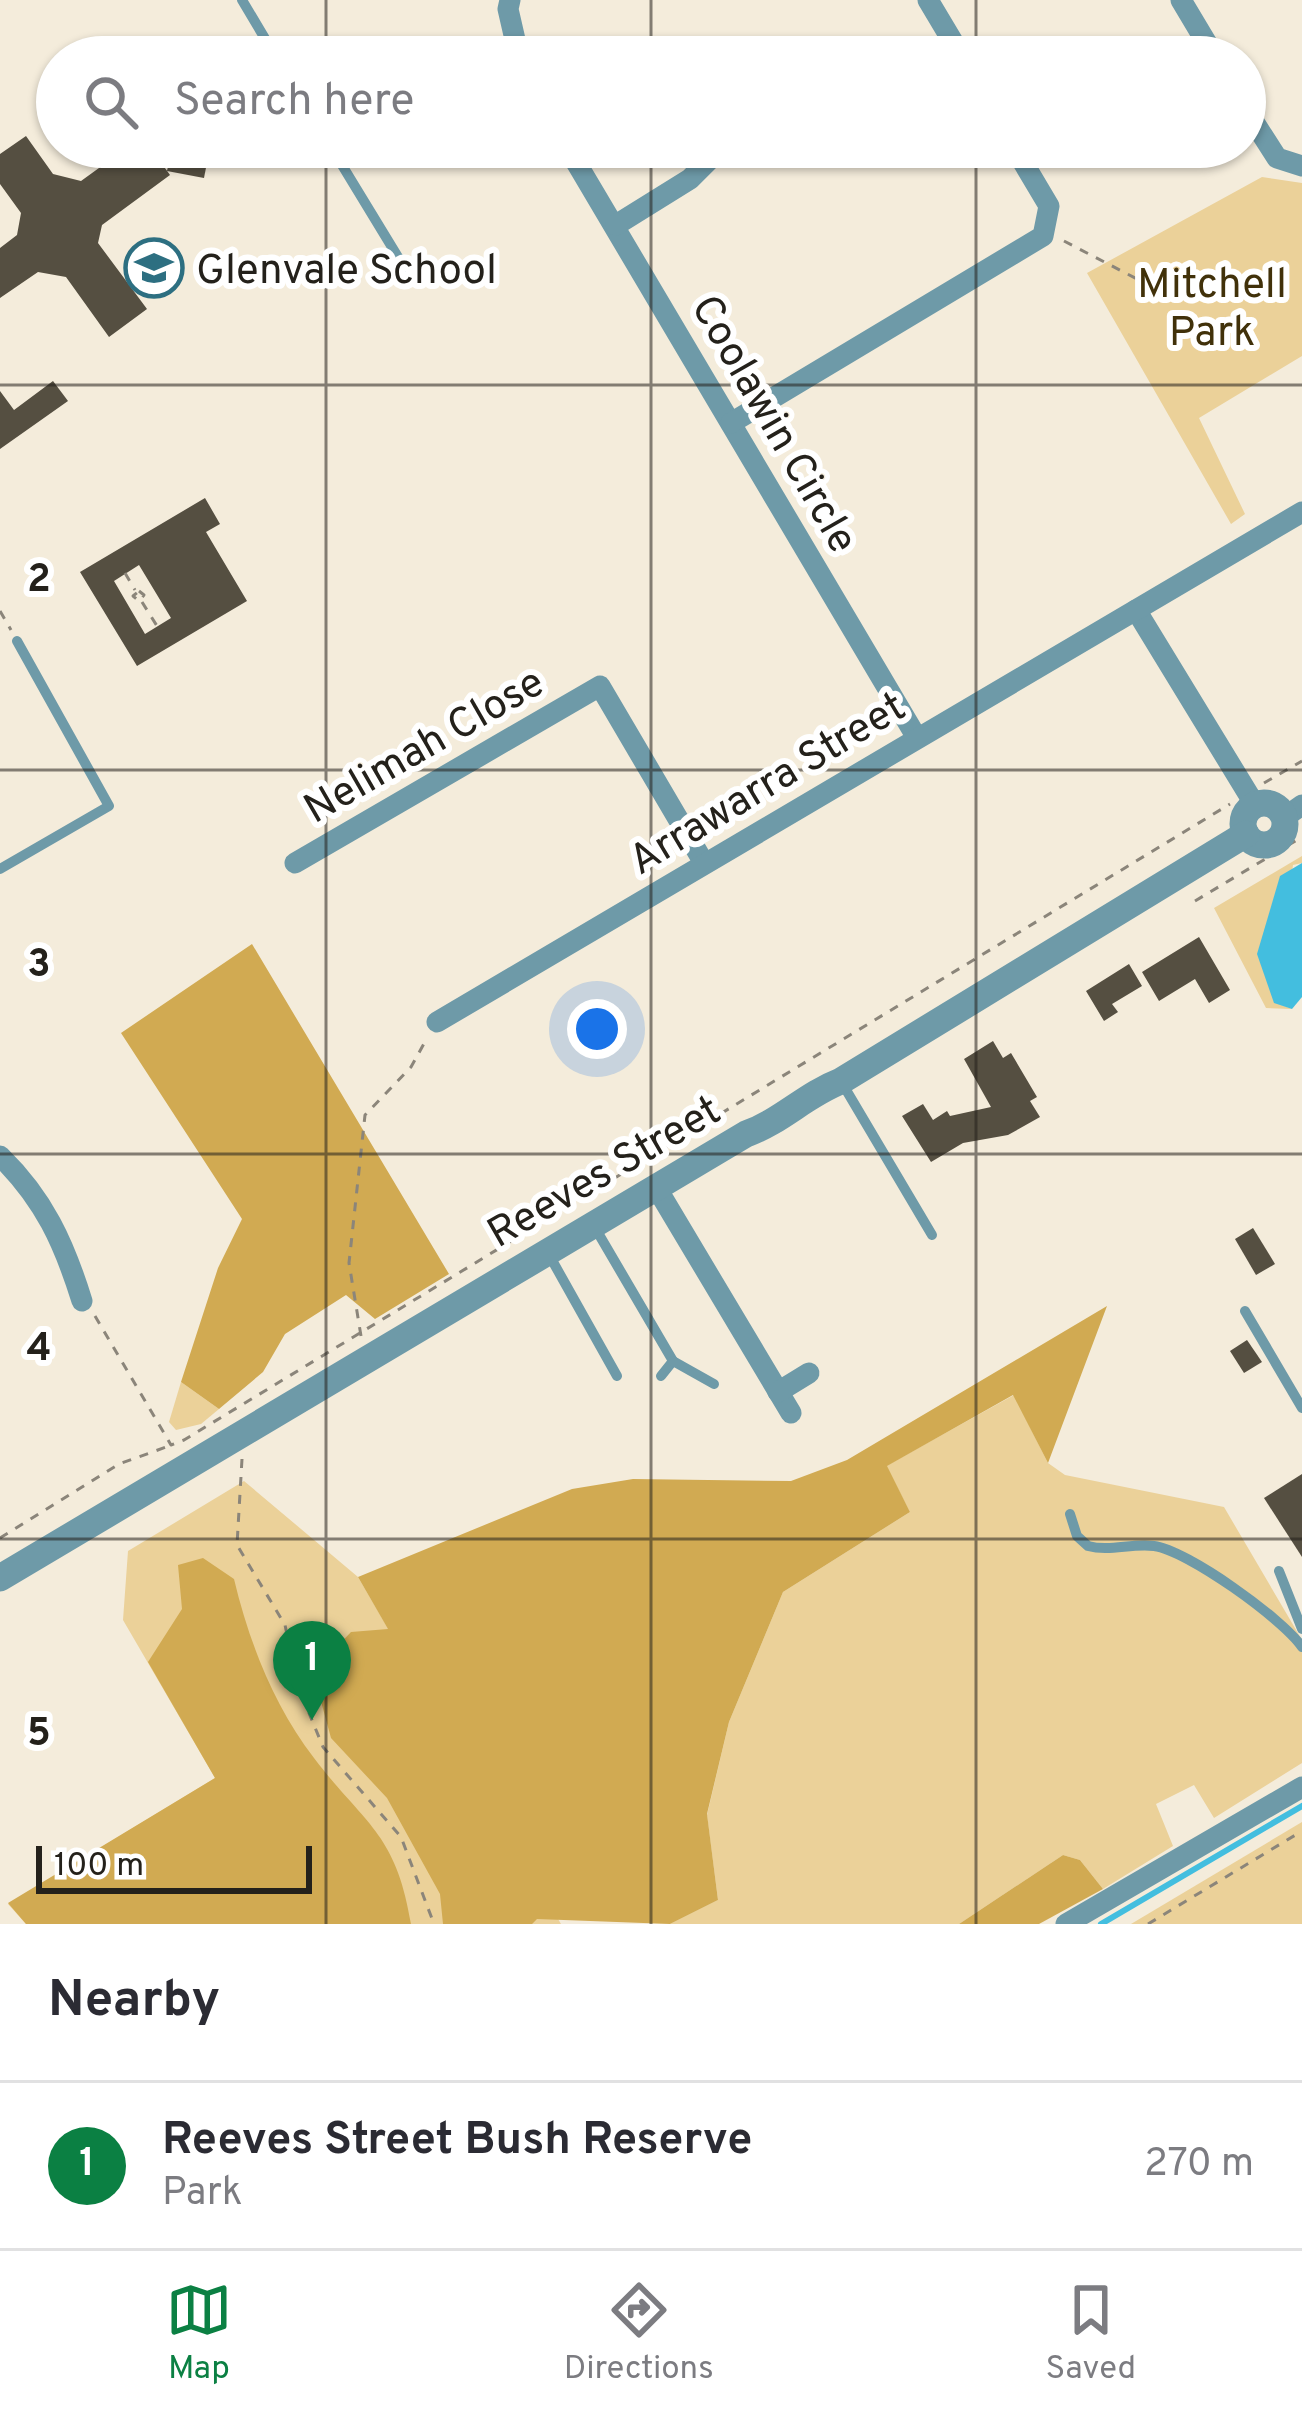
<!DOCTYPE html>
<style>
body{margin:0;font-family:Overpass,sans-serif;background:#f7f7f7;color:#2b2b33}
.scale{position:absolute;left:36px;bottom:30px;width:276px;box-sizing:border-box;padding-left:12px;border:6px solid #24211b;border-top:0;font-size:33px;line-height:42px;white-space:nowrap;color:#24211b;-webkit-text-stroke:9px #fff;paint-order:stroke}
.you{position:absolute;left:597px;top:1029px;width:42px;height:42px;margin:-30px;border:9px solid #fff;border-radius:50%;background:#1a73e8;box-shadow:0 0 0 18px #1a73e833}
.badge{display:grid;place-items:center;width:78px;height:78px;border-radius:50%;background:#0b8043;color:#fff;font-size:39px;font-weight:700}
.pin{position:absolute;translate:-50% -99px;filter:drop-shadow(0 3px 6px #0008)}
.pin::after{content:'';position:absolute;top:63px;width:42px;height:36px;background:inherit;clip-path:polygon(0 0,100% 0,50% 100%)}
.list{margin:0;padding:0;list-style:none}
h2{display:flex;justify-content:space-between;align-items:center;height:156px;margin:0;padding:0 48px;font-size:51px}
h2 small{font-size:39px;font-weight:400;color:#7c7c81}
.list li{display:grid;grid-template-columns:78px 1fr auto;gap:36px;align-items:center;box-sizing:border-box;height:168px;padding:0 48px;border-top:3px solid #e1e1e2}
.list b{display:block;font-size:45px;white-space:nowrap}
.list p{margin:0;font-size:39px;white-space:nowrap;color:#7c7c81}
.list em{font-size:39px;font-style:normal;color:#7c7c81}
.icon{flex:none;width:66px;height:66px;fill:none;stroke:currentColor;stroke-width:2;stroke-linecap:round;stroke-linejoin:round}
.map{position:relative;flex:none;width:1302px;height:1924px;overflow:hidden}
.search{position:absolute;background:#fff;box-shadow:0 3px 9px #0004;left:36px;right:36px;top:36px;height:132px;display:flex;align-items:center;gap:30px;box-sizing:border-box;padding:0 42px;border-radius:66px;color:#7c7c81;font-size:45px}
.sheet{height:324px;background:#fff}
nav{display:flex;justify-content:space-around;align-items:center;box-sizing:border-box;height:168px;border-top:3px solid #e1e1e2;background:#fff;font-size:33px;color:#7c7c81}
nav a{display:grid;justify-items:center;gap:6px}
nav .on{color:#0b8043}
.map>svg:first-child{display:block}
</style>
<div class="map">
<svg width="1302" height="1924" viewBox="0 0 1302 1924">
<rect width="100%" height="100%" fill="#f4ecdb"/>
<g fill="#ebd199">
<polygon points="1262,177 1302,183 1302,356 1199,418 1245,514 1231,524 1087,273"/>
<polygon points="1302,856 1302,863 1293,865 1274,1002 1292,1009 1266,1008 1214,908"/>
<polygon points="181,1382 219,1409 201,1424 176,1430 169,1422"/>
<polygon points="1014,1395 1048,1463 1065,1475 1224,1507 1302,1640 1302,1763 1214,1818 1194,1785 1156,1804 1173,1846 1103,1889 1080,1860 1063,1855 959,1924 670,1924 718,1900 707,1815 729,1722 783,1592 910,1512 886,1466"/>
<polygon points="244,1481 358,1577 561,1924 26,1924 8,1904 215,1778 123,1620 128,1551"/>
<polygon points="1302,1822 1302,1924 1131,1924"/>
</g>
<g fill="#d1aa52">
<polygon points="252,944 449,1274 375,1319 346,1295 285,1334 263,1372 219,1409 181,1382 218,1268 242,1219 121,1033"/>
<polygon points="1107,1306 1048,1463 1013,1395 887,1466 910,1512 783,1592 729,1722 707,1814 718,1900 670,1924 537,1919 532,1924 443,1924 440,1894 387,1798 331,1738 313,1672 351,1632 388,1629 358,1577 572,1489 633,1479 791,1481 847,1460"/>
<path d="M 203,1558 L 234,1579 C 249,1642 274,1706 314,1758 C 364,1824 396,1832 411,1924 L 26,1924 L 8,1903 L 215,1778 L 148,1662 L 182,1609 L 178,1565 Z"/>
<polygon points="1063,1855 1080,1860 1103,1889 1039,1924 959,1924"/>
</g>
<polygon fill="#43bedf" points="1302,863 1302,997 1292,1009 1274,1003 1257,954 1280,876"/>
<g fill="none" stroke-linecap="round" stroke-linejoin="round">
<polyline stroke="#43bedf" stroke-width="6" points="1101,1924 1302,1806"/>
</g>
<g fill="#554f41" fill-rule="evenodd">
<polygon points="26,136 53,174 81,181 128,147 150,147 170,175 102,225 98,243 147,309 109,337 66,277 38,272 0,298 0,248 17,235 21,213 0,184 0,154"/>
<polygon points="172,147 210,147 204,178 167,171"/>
<polygon points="53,381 68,401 0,449 0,391 14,410"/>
<path d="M 205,498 L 220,524 L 206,532 L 247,601 L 137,666 L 80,572 ZM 139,565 L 171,618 L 145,634 L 114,581 Z"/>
<polygon points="1199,937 1230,990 1209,1003 1195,979 1159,1001 1142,972"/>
<polygon points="1129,964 1142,986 1112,1004 1118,1012 1104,1021 1086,991"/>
<polygon points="993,1041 1003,1058 1011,1053 1037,1097 1030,1101 1040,1117 1008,1135 963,1143 931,1162 902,1116 923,1104 933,1120 947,1111 950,1116 991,1107 964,1059"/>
<polygon points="1253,1228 1275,1264 1256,1275 1235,1239"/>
<polygon points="1247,1340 1262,1362 1244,1373 1230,1351"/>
<polygon points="1302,1474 1302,1557 1264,1498"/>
</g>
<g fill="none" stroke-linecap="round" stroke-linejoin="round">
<g stroke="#8b857a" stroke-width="3" stroke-dasharray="9 9" stroke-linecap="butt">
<polyline points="1064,241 1160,291"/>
<polyline points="1168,281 1160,291 1168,301"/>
<polyline points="125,573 135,590"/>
<polygon points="139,591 144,595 139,601 133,596"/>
<polyline points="142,602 157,626"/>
<polyline points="0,611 11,630"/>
<polyline points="1264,783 1302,761"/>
<polyline points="1195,901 1302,837"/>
<polyline points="95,1316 171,1445 184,1440 1230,804"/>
<polyline points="361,1336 349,1263 365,1115 411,1067 426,1040"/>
<polyline points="242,1459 237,1545 285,1625 298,1686 323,1747 401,1837 434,1924"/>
<polyline points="0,1538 119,1464 169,1446"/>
<polyline points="1148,1924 1302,1831"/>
</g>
<g stroke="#6e9aa8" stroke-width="10">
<polyline points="242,0 276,57"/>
<polyline points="331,147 412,280"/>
<polyline points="0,869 109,806 17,641"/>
<polyline points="842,1083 932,1235"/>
<polyline points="594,1226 673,1361 661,1376"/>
<polyline points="548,1253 617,1376"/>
<polyline points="1245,1311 1302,1408"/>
<polyline points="673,1361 714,1384"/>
<path d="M 1070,1514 L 1077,1536 L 1088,1546 C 1110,1552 1131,1543 1154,1546 C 1187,1550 1283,1619 1302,1647"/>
<polyline points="1279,1571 1302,1629"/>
</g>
<g stroke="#6e9aa8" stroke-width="21">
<polyline points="510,0 508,9 519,57"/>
<polyline points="928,0 962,57"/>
<polyline points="1181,0 1215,57"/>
<polyline points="1245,108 1277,158 1302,166"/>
<polyline points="567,147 917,738"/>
<polyline points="616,225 690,179 722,147"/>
<polyline points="731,423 1043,236 1049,206 1014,147"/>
<polyline points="1136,610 1255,805"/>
<polyline points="1285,817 1302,805"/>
<polyline points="295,863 600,686 704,863"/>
<polyline points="437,1022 1302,512"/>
<path d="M 0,1156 C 44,1199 64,1243 82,1301"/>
<polyline points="656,1187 791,1413"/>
<polyline points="778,1392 809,1373"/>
<polyline points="1066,1924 1302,1787"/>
</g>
<g stroke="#6e9aa8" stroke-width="27">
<circle cx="1264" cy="824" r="21"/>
<path d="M 0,1578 L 746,1134 C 782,1121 805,1095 841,1081 L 1246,834"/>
</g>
</g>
<path fill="none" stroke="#24211b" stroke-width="3" stroke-opacity="0.55" d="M 326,0 L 326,57M 651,0 L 651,57M 976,0 L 976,57M 326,147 L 326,1924M 651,147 L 651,1924M 976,147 L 976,1924M 0,385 L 1302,385M 0,770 L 1302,770M 0,1154 L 1302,1154M 0,1539 L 1302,1539"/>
<defs>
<g id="school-ring" transform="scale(3)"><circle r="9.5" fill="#fff" stroke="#2d6f81" stroke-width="1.5"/><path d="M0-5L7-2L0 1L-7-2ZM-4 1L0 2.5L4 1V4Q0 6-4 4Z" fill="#2d6f81"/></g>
</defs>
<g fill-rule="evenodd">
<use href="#school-ring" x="154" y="268"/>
</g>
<g text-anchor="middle" stroke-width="12" stroke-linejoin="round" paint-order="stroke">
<g font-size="42" fill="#24211b" stroke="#fff" text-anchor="start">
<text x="196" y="283">Glenvale School</text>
</g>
<g font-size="42" fill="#41310a" stroke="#fff">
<text x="1212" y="297">Mitchell<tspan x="1212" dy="48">Park</tspan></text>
</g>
<g font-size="42" fill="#24211b" stroke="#fff">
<text transform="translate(776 423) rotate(60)" y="15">Coolawin Circle</text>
<text transform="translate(423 744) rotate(-30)" y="15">Nelimah Close</text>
<text transform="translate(766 782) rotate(-31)" y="15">Arrawarra Street</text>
<text transform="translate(603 1170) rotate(-30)" y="15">Reeves Street</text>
</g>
</g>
<g font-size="39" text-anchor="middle" font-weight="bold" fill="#24211b" stroke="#fff" stroke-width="12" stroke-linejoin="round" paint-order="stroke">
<text x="39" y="591">2</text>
<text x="39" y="976">3</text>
<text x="39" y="1360">4</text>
<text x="39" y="1745">5</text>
</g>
</svg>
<div class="scale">100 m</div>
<div class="you"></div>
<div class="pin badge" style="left:312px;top:1720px">1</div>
<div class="search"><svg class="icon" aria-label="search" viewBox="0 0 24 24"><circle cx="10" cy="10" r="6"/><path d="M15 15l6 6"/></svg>Search here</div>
</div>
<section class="sheet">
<h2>Nearby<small></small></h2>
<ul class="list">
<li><span class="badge">1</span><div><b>Reeves Street Bush Reserve</b><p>Park</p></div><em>270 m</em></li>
</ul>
</section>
<nav>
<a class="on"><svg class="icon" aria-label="map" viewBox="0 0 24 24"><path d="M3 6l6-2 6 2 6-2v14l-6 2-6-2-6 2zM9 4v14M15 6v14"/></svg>Map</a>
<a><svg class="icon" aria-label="directions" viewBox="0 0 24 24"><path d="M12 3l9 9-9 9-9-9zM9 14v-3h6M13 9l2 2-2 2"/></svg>Directions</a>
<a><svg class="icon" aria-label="saved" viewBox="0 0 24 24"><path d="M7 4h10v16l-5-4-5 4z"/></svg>Saved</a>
</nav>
